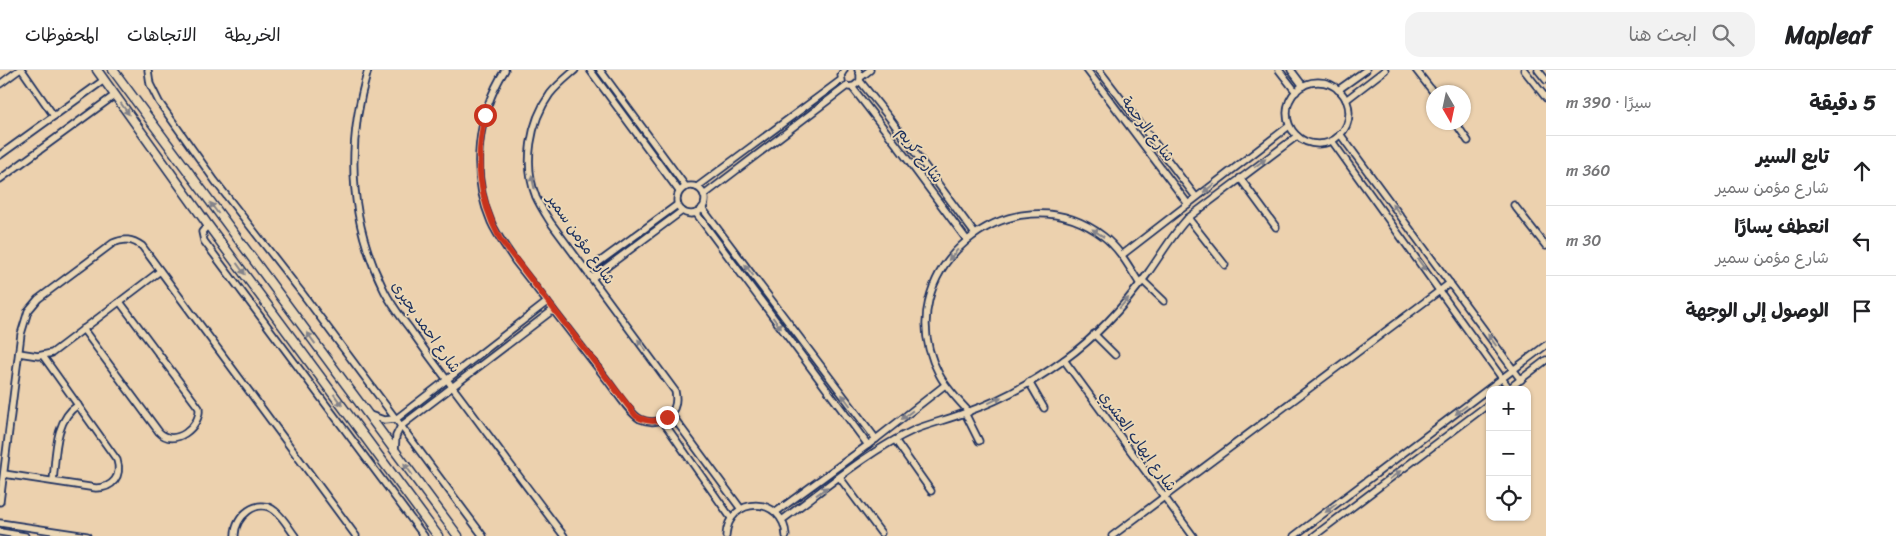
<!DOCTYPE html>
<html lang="ar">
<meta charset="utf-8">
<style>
body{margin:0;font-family:Sriracha,"Playpen Sans Arabic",sans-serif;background:#f2f2f2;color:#202124;direction:rtl}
.controls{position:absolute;right:15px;bottom:15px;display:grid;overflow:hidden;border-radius:10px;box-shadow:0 1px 4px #0004}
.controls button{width:45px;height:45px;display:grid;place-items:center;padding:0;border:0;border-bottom:1px solid #e0e0e0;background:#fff;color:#202124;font:25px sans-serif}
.compass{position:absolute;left:1426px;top:15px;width:45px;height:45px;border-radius:50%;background:#fff;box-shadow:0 1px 4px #0004;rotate:171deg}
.stop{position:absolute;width:15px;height:15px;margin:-11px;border:4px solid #c8321e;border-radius:50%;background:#fff}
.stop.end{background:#c8321e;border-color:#fff;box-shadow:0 1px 5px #0008}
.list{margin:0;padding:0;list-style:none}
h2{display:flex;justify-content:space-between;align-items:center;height:65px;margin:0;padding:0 20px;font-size:21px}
h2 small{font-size:16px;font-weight:400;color:#757577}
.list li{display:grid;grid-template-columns:32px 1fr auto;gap:15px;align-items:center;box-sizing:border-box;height:70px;padding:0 20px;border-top:1px solid #e0e0e0}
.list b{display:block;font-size:19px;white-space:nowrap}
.list p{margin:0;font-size:16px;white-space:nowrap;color:#757577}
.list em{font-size:16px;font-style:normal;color:#757577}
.icon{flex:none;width:28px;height:28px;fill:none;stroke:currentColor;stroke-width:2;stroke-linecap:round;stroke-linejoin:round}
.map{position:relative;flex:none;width:1546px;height:466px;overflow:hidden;direction:ltr}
header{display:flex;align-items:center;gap:30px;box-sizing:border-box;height:70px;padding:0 25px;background:#fff;border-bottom:1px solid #e0e0e0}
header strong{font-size:24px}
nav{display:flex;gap:28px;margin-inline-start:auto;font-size:18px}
.search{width:350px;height:45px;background:#f2f2f2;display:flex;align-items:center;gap:12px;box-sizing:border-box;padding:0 18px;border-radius:15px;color:#757577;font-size:19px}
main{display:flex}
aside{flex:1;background:#fff}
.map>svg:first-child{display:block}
</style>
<header>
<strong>Mapleaf</strong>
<div class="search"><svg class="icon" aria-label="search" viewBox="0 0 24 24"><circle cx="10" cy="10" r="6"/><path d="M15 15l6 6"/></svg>ابحث هنا</div>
<nav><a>الخريطة</a><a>الاتجاهات</a><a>المحفوظات</a></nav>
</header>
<main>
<aside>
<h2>5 دقيقة<small>سيرًا · 390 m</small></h2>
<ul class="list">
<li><svg class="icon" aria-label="ahead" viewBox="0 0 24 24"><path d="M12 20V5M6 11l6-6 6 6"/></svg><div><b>تابع السير</b><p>شارع مؤمن سمير</p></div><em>360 m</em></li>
<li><svg class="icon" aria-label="left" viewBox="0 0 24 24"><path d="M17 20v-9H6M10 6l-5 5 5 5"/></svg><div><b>انعطف يسارًا</b><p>شارع مؤمن سمير</p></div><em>30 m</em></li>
<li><svg class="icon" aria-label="arrive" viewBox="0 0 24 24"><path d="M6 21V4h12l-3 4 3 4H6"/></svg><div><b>الوصول إلى الوجهة</b></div></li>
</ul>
</aside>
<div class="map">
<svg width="1546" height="466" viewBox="0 0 1546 466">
<rect width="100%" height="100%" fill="#ecd1ae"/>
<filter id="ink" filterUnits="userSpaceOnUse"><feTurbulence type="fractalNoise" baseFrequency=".02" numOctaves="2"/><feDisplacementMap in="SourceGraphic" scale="10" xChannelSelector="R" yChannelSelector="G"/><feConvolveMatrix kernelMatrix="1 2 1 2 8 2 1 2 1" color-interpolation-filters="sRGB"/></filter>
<g filter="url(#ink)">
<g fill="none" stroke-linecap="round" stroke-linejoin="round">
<g stroke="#1b2f5e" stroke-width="9">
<g id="street">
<polyline points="22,0 54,46"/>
<polyline points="148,0 150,14 159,32 215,111 302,223 483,466"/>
<path d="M 368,0 C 346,75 348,147 383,218 C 390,233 400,246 410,259 C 425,281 441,302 457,323 C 493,371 528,419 564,466"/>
<path d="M 505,0 C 477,44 470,103 491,152 C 497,166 507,178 515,191 C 545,229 574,267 604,306 C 613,317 628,342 640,349 C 649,353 661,353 669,345 C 676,339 677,330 675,321 L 551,153 C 546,145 540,136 536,127 C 523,94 530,52 550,24 C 557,15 567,7 575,0"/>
<polyline points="590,0 679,121"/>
<polyline points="600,0 686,117"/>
<polyline points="1087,0 1188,134"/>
<polyline points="1099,0 1196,127"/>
<polyline points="1279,0 1296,22"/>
<polyline points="1291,0 1303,16"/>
<polyline points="1416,0 1434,23"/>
<polyline points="1524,0 1546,28"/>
<polyline points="1538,0 1546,10"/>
<polyline points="861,7 870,0"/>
<polyline points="842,11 841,5 844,0"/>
<polyline points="860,11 891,50 975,164"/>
<circle cx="1318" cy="43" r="31"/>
<polyline points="0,14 19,0"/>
<polyline points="849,17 854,16 860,11 860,4 858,0"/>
<polyline points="852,17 899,78 967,170"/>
<polyline points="1338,20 1366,0"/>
<polyline points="1346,30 1385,0"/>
<polyline points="1455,52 1468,71"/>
<polyline points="1340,64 1521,310"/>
<polyline points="1332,71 1509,318"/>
<polyline points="0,85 104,10"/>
<polyline points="1240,108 1276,157"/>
<polyline points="0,109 115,25"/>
<circle cx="691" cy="130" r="14"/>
<polyline points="697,117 841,10"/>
<polyline points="704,125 847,16"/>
<polyline points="1514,135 1546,176"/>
<polyline points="702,138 876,369"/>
<polyline points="696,143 868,375"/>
<polyline points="1188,148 1225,195"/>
<polyline points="208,155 202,162 204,171 424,466"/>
<polyline points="1122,185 1289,56"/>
<polyline points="587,201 677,135"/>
<polyline points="592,208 682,141"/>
<polyline points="1142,210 1164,231"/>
<path d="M 83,259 L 159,362 C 174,378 201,357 199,338 L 120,232"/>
<polyline points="1094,264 1115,285"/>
<polyline points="19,283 38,286 52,283 160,201"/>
<polyline points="1064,290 1193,466"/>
<polyline points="1029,312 1044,338"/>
<polyline points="1507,320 1546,290"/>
<path d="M 969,342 C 958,330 946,318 939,304 C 885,202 1012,97 1103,166 C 1120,179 1129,197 1140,214"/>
<polyline points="965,343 979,371"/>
<polyline points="367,344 384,350 396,349 547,232"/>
<polyline points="671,344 741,439"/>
<polyline points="662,350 731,448"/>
<polyline points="895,370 931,421"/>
<polyline points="395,381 396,366 401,356 553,240"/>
<path d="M 4,404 L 96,418 C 113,418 122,406 117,390 L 43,286"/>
<polyline points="840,408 881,463"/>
<path d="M 53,411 C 56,386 54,350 78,335"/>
<path d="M 0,432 L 21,264 L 28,241 L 38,229 L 113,173 C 124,168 132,169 142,176 L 356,466"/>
<polyline points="776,442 876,369 945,315"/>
<path d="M 782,450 C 823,420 868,381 914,360 C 931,353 950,349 967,342 C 1001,330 1035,311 1064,290 C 1096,267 1125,235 1148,203 C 1161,185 1172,165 1188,148 L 1297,66"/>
<polyline points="0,453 87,466"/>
<polyline points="0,462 25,466"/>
<path d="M 235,466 C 234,447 258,426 275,441 C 283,447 289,458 295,466"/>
<path d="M 726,466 C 728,425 784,425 786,466"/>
<polyline points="1112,466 1450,213"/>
<polyline points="1294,466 1546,275"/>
<polyline points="1314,466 1490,333"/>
</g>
</g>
<g stroke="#1b2f5e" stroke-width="11">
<g id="secondary">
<polyline points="97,0 208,155 438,466"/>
<polyline points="113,0 458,466"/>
</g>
</g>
<use href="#street" stroke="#ebd7b5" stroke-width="5.5"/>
<use href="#secondary" stroke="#ebd7b5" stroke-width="8"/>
</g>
<defs><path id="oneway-solid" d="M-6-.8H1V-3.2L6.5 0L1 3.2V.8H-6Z" transform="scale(1.25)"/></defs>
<g fill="#83838a">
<use href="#oneway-solid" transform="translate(125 39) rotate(54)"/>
<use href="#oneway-solid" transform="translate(1260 93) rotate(-36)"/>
<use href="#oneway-solid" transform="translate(533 112) rotate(-102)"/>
<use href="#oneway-solid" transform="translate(1209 118) rotate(142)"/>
<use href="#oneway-solid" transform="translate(214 138) rotate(-127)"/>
<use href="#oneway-solid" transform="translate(1396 139) rotate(-126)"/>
<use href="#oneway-solid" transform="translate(1098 163) rotate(-146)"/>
<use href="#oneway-solid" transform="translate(953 185) rotate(131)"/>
<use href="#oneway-solid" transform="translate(1422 195) rotate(54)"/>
<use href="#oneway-solid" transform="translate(241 199) rotate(54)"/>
<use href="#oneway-solid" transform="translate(749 200) rotate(-127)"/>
<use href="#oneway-solid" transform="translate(1124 233) rotate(-49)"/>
<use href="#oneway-solid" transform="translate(777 253) rotate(53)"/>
<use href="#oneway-solid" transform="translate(311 268) rotate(-126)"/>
<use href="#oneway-solid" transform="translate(1492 270) rotate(-126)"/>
<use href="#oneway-solid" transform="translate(642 275) rotate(-127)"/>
<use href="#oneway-solid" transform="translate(338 330) rotate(54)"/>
<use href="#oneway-solid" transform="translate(846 330) rotate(-127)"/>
<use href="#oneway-solid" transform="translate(995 330) rotate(-26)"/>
<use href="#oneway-solid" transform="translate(1461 340) rotate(143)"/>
<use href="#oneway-solid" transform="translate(907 345) rotate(142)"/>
<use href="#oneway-solid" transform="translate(408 399) rotate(-126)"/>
<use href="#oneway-solid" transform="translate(1395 405) rotate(-37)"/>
<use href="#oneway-solid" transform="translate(822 421) rotate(-36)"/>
<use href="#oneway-solid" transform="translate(1331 438) rotate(143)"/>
</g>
</g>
<g fill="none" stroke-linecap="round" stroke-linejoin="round" filter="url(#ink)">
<path stroke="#c8321e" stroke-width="6" d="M 485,45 C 475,91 478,126 500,169 L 636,346 C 646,352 656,353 667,347"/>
</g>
<g text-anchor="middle" stroke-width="4" stroke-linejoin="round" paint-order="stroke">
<g font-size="15" fill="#1b2f5e" stroke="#ebd7b5">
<text transform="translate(1148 59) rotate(53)" y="5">شارع الرحمة</text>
<text transform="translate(920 85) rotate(53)" y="5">شارع كريم</text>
<text transform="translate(581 169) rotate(55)" y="5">شارع مؤمن سمير</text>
<text transform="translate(426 257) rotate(55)" y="5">شارع احمد بحيرى</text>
<text transform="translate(1138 371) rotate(54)" y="5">شارع إيهاب العشري</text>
</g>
</g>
</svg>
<div class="controls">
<button>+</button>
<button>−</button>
<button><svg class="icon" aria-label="locate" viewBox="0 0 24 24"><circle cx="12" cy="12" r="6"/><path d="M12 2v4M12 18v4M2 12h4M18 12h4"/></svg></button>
</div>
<svg class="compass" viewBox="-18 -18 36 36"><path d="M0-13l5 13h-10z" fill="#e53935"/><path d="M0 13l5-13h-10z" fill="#757577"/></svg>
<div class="stop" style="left:485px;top:45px"></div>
<div class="stop end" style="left:667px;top:347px"></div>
</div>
</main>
